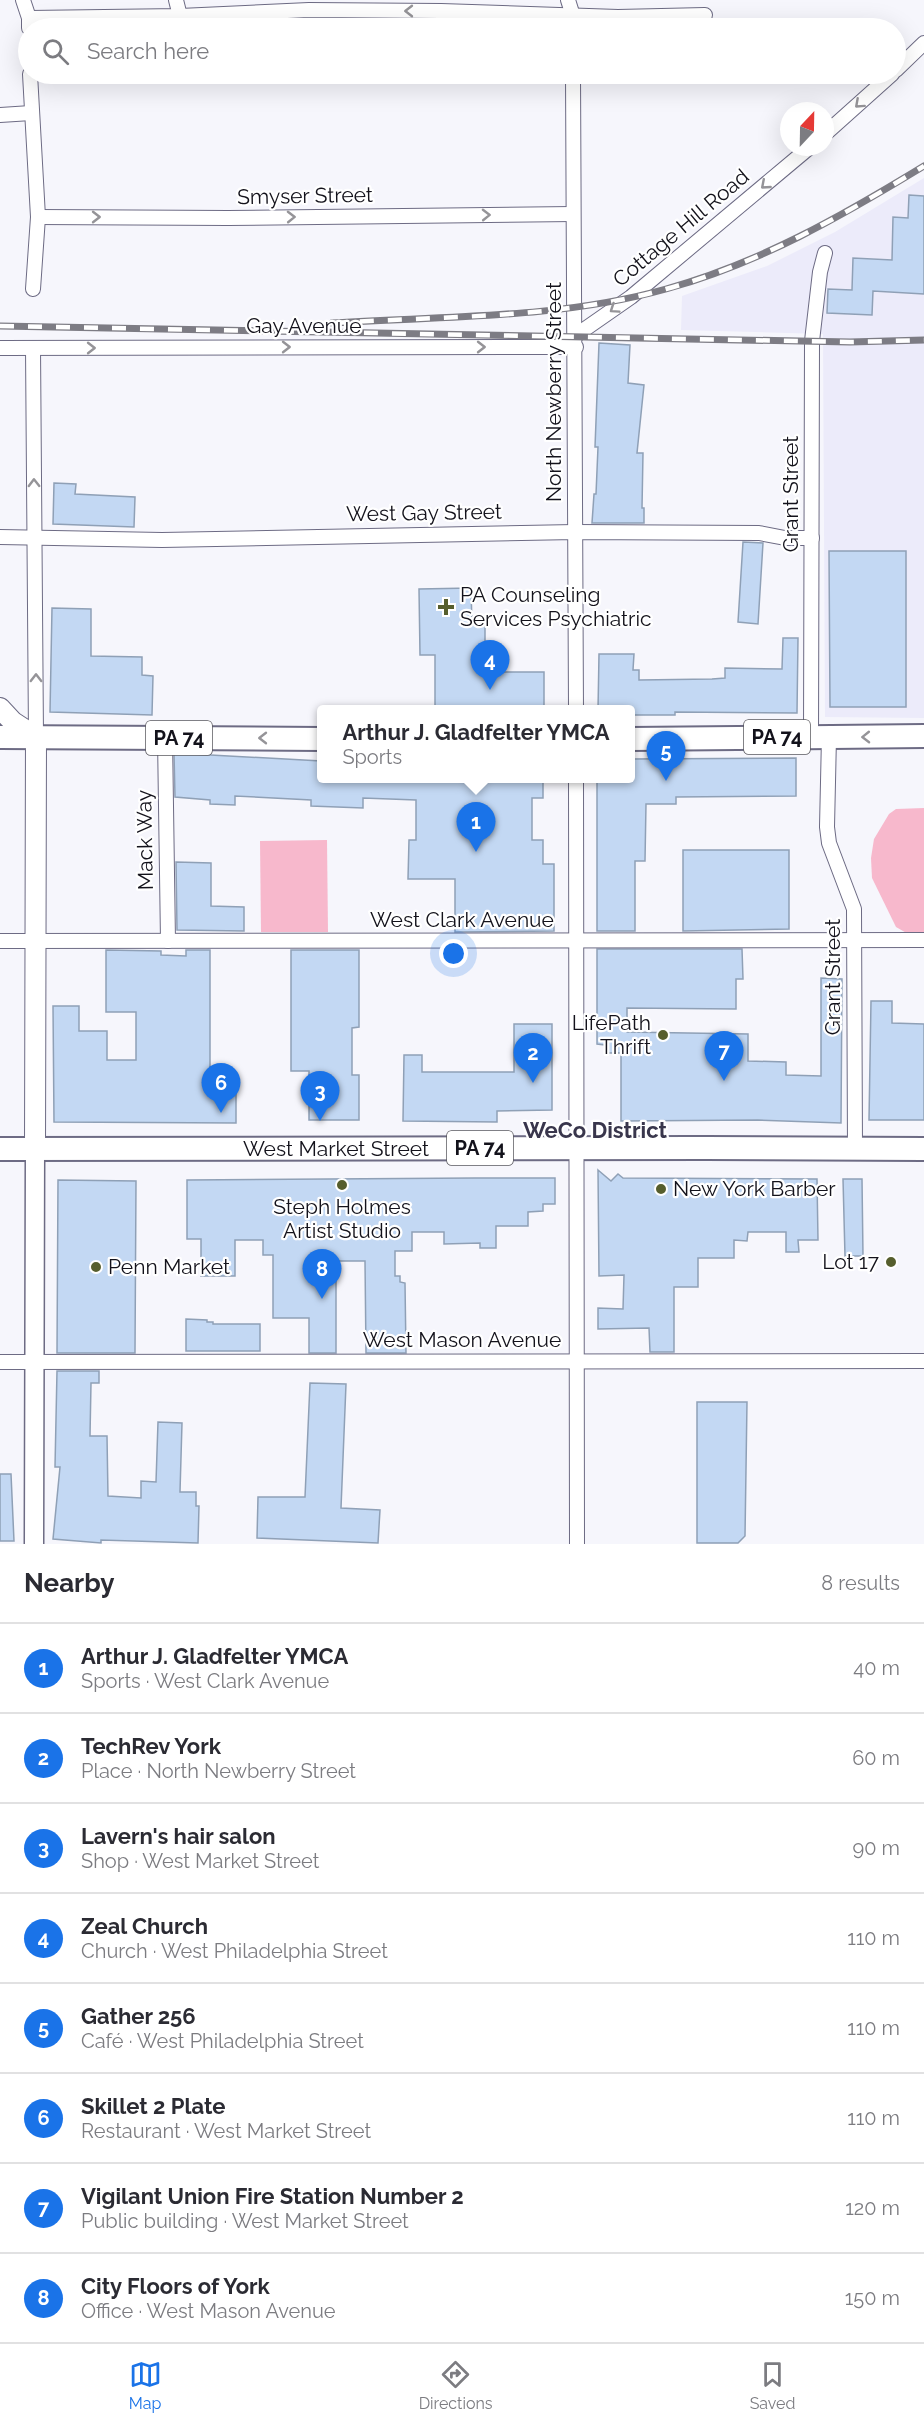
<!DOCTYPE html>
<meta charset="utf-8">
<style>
body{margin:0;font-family:Raleway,sans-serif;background:#f7f7f7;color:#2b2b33}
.compass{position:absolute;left:780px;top:102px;width:54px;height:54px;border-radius:50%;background:#fff;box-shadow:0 6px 24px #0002;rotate:22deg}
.you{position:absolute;left:454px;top:954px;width:21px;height:21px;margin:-15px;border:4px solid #fff;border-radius:50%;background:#1a73e8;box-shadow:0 0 0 9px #1a73e833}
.badge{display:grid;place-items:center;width:39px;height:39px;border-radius:50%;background:#1a73e8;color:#fff;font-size:20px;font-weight:700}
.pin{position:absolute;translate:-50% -50px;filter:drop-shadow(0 2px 3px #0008)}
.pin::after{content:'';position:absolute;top:32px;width:21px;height:18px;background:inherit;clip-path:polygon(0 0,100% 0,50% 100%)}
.popup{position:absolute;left:317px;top:705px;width:318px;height:78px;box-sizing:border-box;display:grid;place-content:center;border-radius:6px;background:#fff;filter:drop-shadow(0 2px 4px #0005);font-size:20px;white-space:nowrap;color:#7c7c81}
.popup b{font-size:22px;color:#2b2b33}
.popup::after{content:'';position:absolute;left:50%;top:100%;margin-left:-12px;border:12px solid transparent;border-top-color:#fff}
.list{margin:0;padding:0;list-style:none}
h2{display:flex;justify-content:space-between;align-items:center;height:78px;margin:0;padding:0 24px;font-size:26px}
h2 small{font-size:20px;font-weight:400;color:#7c7c81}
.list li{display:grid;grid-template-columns:39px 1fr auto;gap:18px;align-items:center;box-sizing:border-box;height:90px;padding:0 24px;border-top:2px solid #e1e1e2}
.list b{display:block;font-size:22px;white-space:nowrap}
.list p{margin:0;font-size:20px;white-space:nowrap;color:#7c7c81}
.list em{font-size:20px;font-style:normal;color:#7c7c81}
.icon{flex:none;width:33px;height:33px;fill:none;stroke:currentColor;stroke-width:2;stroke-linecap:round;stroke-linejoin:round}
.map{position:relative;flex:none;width:924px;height:1544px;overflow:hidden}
.search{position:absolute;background:#fff;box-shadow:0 6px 24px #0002;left:18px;right:18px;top:18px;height:66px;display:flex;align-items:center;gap:15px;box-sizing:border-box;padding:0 21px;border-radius:33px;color:#7c7c81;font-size:22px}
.sheet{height:798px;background:#fff}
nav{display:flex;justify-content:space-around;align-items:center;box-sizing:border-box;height:84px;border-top:2px solid #e1e1e2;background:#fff;font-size:16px;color:#7c7c81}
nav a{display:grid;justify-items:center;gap:3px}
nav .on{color:#1a73e8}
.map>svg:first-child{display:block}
</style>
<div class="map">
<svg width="924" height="1544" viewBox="0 0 924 1544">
<rect width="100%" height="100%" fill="#f6f6fc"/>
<polygon fill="#ecebfa" points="924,178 924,718 825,717 823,334 681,330 682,296 767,266 835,232"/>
<g fill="#f7b8cc">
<polygon points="924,808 924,943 896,927 872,878 871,858 874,839 889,814 896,809"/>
<polygon points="327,840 328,932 261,932 260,841"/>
</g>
<g fill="#c3d8f3" stroke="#8fa0b6" stroke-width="1.5">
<polygon points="909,195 924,196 924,294 873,291 872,315 827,313 828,289 852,290 853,258 892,260 893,217 908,218"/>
<polygon points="599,343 630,345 628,383 644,385 637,453 643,453 642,508 644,508 644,523 592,523 594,494 596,494 598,447 595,447"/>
<polygon points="54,483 76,484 75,494 135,497 134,527 53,524"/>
<polygon points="743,542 763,543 758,624 738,622"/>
<polygon points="829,551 906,551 906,707 830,707"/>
<polygon points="471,588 472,625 485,625 485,658 489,658 489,672 544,672 544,708 435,710 435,655 420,655 419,589"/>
<polygon points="52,608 91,609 91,656 142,657 142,675 153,676 152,715 50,712"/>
<polygon points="783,638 798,638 797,713 675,712 675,715 630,715 630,710 598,710 599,654 634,654 633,670 639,670 639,680 712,679 725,678 725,668 782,669"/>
<polygon points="174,753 321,761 321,778 543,778 543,798 532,798 532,840 543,840 543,864 554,864 554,931 455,932 455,879 408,879 409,840 416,840 416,800 363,798 363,808 311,806 311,800 235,796 235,805 210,804 210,800 175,797"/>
<polygon points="796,758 796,796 676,797 676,804 646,804 645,861 635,861 635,931 597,931 597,778 630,778 630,759"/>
<polygon points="683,850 789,850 789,929 683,931"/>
<polygon points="176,862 211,863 211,906 244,907 244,931 177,930"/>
<polygon points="597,949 742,949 743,979 736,979 736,1009 627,1008 627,1032 748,1034 748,1061 786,1062 786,1075 821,1076 821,978 842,979 841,1123 758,1120 621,1121 621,1053 605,1053 605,1045 597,1044"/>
<polygon points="106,950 161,951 161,955 186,956 186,950 210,950 210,1083 236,1083 236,1123 54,1122 53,1006 79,1006 79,1031 107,1031 107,1060 136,1060 136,1012 106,1012"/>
<polygon points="291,950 359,950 359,1027 352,1028 352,1075 359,1075 359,1120 309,1120 309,1071 291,1071"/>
<polygon points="871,1001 892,1001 892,1023 924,1024 924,1120 869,1120"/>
<polygon points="514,1024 552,1024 552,1110 497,1111 497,1122 403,1121 404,1055 422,1055 422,1072 514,1072"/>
<polygon points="598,1170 611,1181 618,1174 623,1178 817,1179 818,1240 798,1240 799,1252 786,1252 786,1232 748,1232 747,1241 734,1240 734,1258 698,1258 698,1287 674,1287 674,1352 650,1352 649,1328 598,1329 598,1308 623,1309 624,1275 599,1276"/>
<polygon points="475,1178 555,1178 555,1204 543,1204 543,1211 528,1212 528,1226 496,1226 496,1248 480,1248 480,1243 444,1244 444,1232 412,1232 412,1251 395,1251 395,1276 400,1276 400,1282 405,1283 406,1353 366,1353 365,1261 336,1261 336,1353 309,1353 309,1318 273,1318 273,1255 263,1255 263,1240 235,1240 235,1276 201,1276 201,1239 187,1239 187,1180"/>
<polygon points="843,1179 862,1179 863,1256 845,1256"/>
<polygon points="58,1180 136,1181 135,1353 57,1353"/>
<polygon points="186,1319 207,1320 207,1322 213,1322 213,1324 260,1324 260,1351 186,1351"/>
<polygon points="57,1371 99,1371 99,1383 91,1383 90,1436 107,1436 108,1496 141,1498 141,1481 156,1482 158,1422 182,1423 180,1492 196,1492 196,1506 199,1506 198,1543 101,1540 101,1543 53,1539 60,1467 55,1467"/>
<polygon points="310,1383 346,1384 341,1508 380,1510 378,1543 257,1538 258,1497 305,1497"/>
<polygon points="697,1402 747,1402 745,1536 738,1543 697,1543"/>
<polygon points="0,1474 11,1474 14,1541 0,1541"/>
</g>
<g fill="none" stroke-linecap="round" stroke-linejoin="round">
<g stroke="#6d6b84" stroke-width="16">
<g id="minor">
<polyline points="23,0 29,18 29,28"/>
<polyline points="176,0 180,16"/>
<polyline points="568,0 573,16 573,28"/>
<polyline points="29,18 180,16 309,10 441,11 618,17 705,15"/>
<polyline points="896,70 924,43"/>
<polyline points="30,74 38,217 33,289"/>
<polyline points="573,74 576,710"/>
<polyline points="0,115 31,113"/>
<polyline points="825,134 892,74"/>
<polyline points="38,217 228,218 573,214"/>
<polyline points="575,336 631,297 810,147"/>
<polyline points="0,348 576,347"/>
<polyline points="33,348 36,737"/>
<polyline points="0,537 162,540 575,532 759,533 785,538 812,538"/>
<polyline points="811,736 812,341 820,272 825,253"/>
<polyline points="829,737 827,827 829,843 854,909 855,1149"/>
<polyline points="165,738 168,941"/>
<polyline points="576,778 577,1544"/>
<polyline points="0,941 924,940"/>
<polyline points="0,1362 924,1361"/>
</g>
</g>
<g stroke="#6d6b84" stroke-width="21">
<polyline id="tertiary" points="34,1544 35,1149"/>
</g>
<g stroke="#6d6b84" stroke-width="22">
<polyline id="secondary" points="0,708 13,722 36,737 35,1149"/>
</g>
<g stroke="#6d6b84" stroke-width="26">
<g id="primary">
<polyline points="0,737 322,739"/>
<polyline points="630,739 924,736"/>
<polyline points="0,1149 706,1148 924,1149"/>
</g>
</g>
<use href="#minor" stroke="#fff" stroke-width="14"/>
<use href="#tertiary" stroke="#fff" stroke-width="18"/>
<use href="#secondary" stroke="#fff" stroke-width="20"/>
<use href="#primary" stroke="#fff" stroke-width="22"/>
<g stroke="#7d7c84" stroke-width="7">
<g id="rail">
<path d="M 332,323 C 443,316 559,319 666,289 C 760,263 842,216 924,166"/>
<polyline points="0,326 850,342 924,340"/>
</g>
</g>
<use href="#rail" stroke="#fff" stroke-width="4.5" stroke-dasharray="14" stroke-linecap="butt"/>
</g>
<defs><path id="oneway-chevron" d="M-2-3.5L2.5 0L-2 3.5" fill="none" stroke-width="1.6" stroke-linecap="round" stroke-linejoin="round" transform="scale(1.5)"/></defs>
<g stroke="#959498">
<use href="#oneway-chevron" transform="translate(409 11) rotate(-180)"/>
<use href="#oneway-chevron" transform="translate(859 104) rotate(138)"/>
<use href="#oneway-chevron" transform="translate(765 185) rotate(139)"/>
<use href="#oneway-chevron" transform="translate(486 215) rotate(-1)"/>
<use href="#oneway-chevron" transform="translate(96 217)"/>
<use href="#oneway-chevron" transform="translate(291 217) rotate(-1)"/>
<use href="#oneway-chevron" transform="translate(614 309) rotate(146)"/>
<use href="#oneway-chevron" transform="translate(286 347)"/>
<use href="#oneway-chevron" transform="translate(481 347)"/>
<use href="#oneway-chevron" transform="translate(91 348)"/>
<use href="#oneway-chevron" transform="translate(34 483) rotate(-91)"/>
<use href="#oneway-chevron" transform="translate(36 678) rotate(-90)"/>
<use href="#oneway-chevron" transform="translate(866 737) rotate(179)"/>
<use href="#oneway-chevron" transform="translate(263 738) rotate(-180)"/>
</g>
<g fill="#565e2d" stroke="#fff" stroke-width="2">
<path d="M443 598h6v6h6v6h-6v6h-6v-6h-6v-6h6z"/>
<circle cx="663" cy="1035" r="6"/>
<circle cx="342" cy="1185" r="6"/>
<circle cx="661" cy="1189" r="6"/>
<circle cx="891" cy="1262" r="6"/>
<circle cx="96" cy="1267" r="6"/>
</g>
<g text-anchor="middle" stroke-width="4.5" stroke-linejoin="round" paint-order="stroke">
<g fill="#fff" stroke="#5a595f" stroke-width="1.5">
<rect x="744" y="720" width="66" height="34" rx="4.5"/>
<rect x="146" y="721" width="66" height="34" rx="4.5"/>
<rect x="447" y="1131" width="66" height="34" rx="4.5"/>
</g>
<g font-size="20" font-weight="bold" fill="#13121b">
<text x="777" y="744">PA 74</text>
<text x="179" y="745">PA 74</text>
<text x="480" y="1155">PA 74</text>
</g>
<g font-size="21" fill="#13121b" stroke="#fff">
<text transform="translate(305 196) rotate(-1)" y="7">Smyser Street</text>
<text transform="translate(681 228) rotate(-40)" y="7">Cottage Hill Road</text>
<text x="304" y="333">Gay Avenue</text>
<text transform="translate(554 392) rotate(-90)" y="7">North Newberry Street</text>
<text transform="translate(791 494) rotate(-90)" y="7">Grant Street</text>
<text transform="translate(424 513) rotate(-1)" y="7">West Gay Street</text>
<text transform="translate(145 840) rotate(-91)" y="7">Mack Way</text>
<text x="462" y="927">West Clark Avenue</text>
<text transform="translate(833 977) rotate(-90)" y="7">Grant Street</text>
<text x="336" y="1156">West Market Street</text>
<text x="462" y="1347">West Mason Avenue</text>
</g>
<g font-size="21" fill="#13121b" stroke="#fff" text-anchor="start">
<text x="460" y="602">PA Counseling<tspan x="460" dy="24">Services Psychiatric</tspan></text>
<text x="651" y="1030" text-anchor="end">LifePath<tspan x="651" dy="24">Thrift</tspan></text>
<text x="673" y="1196">New York Barber</text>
<text x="342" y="1214" text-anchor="middle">Steph Holmes<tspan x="342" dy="24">Artist Studio</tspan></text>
<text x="879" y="1269" text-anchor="end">Lot 17</text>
<text x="108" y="1274">Penn Market</text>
</g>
<g font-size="22" font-weight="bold" fill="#39364c" stroke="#fff">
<text x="595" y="1138">WeCo District</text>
</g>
</g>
</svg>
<svg class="compass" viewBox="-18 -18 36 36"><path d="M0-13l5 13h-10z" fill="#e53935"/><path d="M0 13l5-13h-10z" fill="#7c7c81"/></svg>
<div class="you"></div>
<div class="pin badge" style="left:476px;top:852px">1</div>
<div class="popup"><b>Arthur J. Gladfelter YMCA</b>Sports</div>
<div class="pin badge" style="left:533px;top:1083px">2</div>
<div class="pin badge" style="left:320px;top:1121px">3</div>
<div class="pin badge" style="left:490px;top:690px">4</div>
<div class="pin badge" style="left:666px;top:781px">5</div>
<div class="pin badge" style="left:221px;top:1113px">6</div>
<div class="pin badge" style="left:724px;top:1081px">7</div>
<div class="pin badge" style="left:322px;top:1299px">8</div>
<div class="search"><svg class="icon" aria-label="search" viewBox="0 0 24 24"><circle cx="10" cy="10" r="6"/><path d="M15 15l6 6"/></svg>Search here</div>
</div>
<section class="sheet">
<h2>Nearby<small>8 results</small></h2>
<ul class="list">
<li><span class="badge">1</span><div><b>Arthur J. Gladfelter YMCA</b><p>Sports · West Clark Avenue</p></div><em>40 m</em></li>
<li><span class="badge">2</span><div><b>TechRev York</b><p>Place · North Newberry Street</p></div><em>60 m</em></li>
<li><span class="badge">3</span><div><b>Lavern's hair salon</b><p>Shop · West Market Street</p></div><em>90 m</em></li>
<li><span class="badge">4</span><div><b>Zeal Church</b><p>Church · West Philadelphia Street</p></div><em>110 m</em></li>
<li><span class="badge">5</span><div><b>Gather 256</b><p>Café · West Philadelphia Street</p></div><em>110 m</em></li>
<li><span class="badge">6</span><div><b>Skillet 2 Plate</b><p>Restaurant · West Market Street</p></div><em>110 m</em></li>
<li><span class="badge">7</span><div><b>Vigilant Union Fire Station Number 2</b><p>Public building · West Market Street</p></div><em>120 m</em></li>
<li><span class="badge">8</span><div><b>City Floors of York</b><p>Office · West Mason Avenue</p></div><em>150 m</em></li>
</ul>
</section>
<nav>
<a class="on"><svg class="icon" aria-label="map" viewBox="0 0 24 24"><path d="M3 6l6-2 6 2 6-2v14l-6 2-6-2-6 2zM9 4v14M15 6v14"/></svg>Map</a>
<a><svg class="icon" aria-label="directions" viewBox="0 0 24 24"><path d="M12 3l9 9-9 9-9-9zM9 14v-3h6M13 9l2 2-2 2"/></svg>Directions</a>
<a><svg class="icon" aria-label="saved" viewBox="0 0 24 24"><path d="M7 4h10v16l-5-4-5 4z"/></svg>Saved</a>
</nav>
